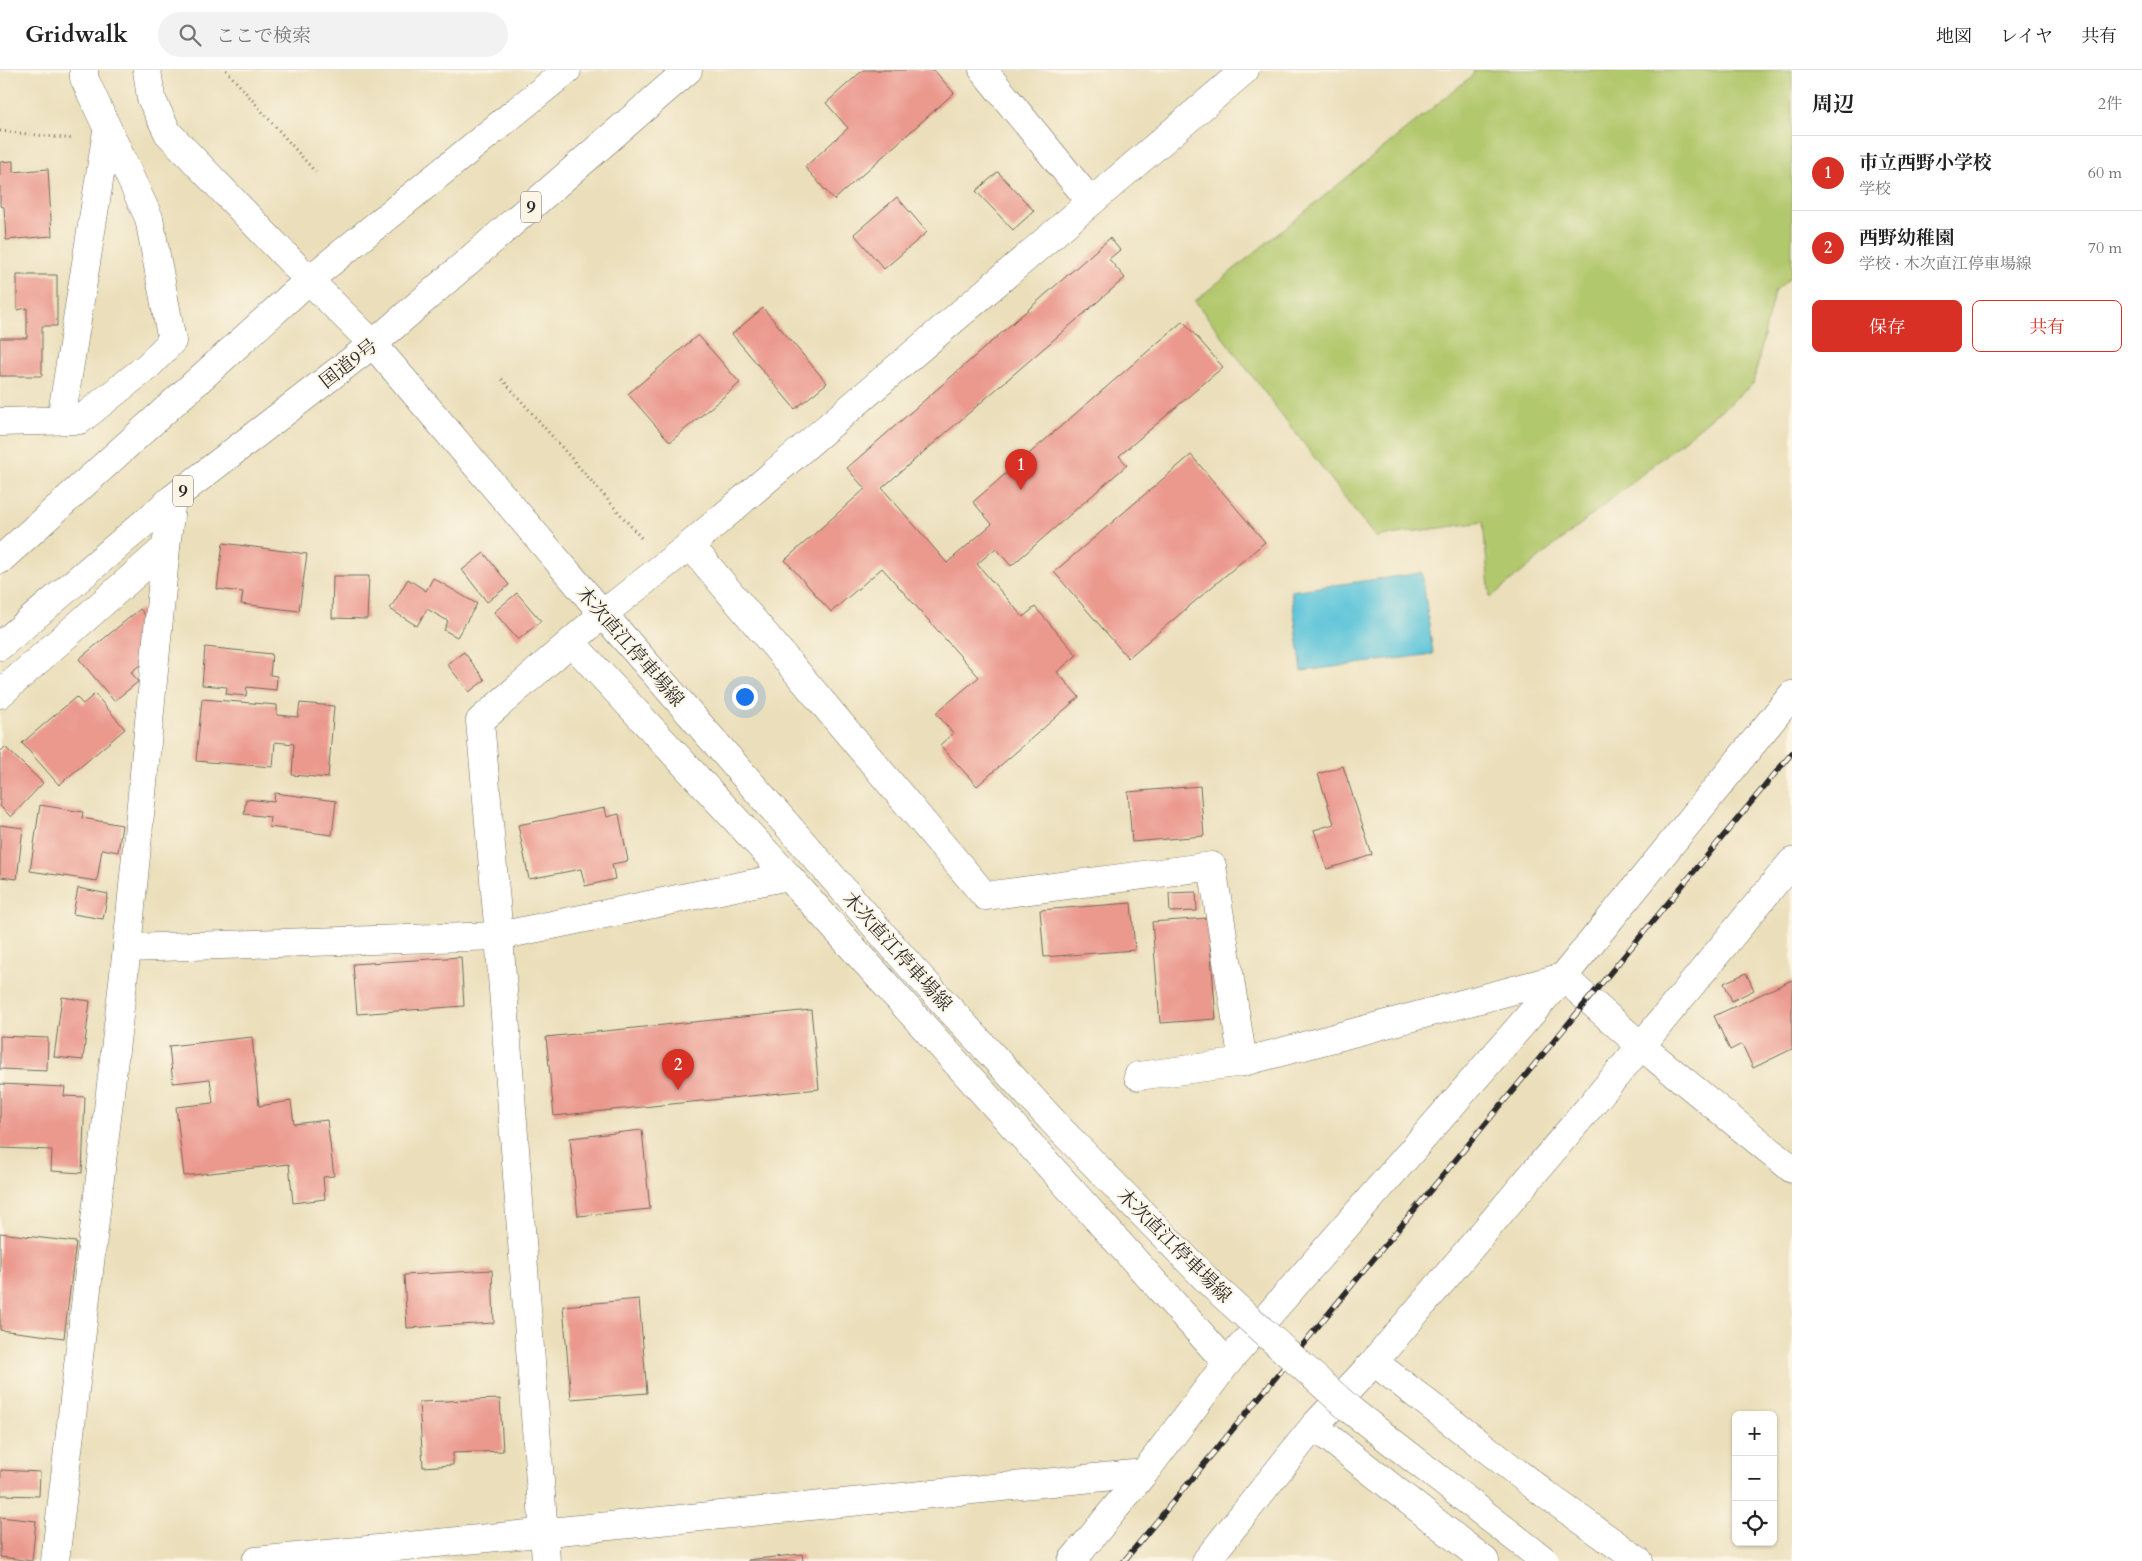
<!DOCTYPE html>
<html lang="ja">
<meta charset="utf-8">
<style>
body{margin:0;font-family:Cardo,"Noto Serif JP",serif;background:#f2f2f2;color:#222}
.controls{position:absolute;right:15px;bottom:15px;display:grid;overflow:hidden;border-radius:8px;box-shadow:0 1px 4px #0004}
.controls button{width:45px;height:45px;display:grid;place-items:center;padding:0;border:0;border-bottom:1px solid #e0e0e0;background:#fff;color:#222;font:25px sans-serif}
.you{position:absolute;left:744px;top:626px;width:18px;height:18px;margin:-12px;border:4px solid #fff;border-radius:50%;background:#1a73e8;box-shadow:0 0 0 8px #1a73e833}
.badge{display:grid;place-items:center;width:32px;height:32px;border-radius:50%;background:#d93025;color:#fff;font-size:16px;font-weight:700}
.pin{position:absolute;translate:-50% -41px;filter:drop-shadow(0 1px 2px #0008)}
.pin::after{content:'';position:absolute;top:26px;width:18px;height:15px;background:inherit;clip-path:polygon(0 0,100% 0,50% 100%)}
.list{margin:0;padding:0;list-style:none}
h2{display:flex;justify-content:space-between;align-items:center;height:65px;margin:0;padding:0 20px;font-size:21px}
h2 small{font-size:16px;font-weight:400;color:#767676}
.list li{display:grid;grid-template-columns:32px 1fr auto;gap:15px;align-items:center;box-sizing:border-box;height:75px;padding:0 20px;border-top:1px solid #e0e0e0}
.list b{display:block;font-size:19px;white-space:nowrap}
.list p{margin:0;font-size:16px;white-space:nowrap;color:#767676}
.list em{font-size:16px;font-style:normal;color:#767676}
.actions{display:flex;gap:10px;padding:15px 20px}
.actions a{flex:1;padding:11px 0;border:1px solid #d93025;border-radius:8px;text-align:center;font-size:18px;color:#d93025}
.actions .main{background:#d93025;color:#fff}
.icon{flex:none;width:28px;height:28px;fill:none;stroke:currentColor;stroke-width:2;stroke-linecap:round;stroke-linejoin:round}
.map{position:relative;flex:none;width:1792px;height:1491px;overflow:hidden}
header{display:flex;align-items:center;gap:30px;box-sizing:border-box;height:70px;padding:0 25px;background:#fff;border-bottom:1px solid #e0e0e0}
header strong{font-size:24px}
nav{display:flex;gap:28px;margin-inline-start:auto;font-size:18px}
.search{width:350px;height:45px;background:#f2f2f2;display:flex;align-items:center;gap:12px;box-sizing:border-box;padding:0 18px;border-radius:28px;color:#767676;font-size:19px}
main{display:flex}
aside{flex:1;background:#fff}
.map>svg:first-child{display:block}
</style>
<header>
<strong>Gridwalk</strong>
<div class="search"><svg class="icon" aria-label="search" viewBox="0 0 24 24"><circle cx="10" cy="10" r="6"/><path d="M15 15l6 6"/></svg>ここで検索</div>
<nav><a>地図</a><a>レイヤ</a><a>共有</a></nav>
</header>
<main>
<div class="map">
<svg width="1792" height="1491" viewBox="0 0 1792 1491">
<rect width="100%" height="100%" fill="#fcf5e5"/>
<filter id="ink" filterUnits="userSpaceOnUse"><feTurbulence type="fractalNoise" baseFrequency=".02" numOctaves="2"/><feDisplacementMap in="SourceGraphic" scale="10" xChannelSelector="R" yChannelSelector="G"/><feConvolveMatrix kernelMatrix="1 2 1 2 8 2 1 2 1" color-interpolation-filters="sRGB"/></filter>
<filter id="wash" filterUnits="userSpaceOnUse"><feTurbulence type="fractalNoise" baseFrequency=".0096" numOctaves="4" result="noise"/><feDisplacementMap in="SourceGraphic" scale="20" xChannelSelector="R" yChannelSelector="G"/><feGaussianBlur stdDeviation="1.12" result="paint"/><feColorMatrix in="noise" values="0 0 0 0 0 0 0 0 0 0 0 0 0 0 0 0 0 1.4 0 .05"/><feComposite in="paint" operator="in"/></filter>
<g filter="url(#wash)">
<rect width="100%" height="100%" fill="#ebdfbb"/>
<polygon fill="#b2c86d" stroke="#6e7a4c" points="1474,0 1792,0 1792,206 1774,222 1753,314 1490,528 1483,452 1375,467 1195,231 1473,5"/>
<polygon fill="#5cc4d9" stroke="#447882" points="1422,503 1433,584 1302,601 1291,521"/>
<g id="blocks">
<g fill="#eb988d">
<polygon points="863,0 934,0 954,23 834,130 805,97 848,58 826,33"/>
<polygon points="13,91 13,102 48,99 52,166 6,170 4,137 0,136 0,92"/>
<polygon points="998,102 1034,141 1013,160 976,121"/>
<polygon points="897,127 927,162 884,199 854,164"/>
<polygon points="1110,168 1120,180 1109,189 1125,208 882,418 947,493 992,454 973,432 1183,251 1223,297 1119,386 1127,395 1011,496 996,478 977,494 1023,547 1035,537 1077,585 1057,602 1079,627 977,716 940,675 953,663 936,643 979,607 882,498 831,542 785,490 865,419 847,398"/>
<polygon points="17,205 57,205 57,256 42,256 42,306 0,306 0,268 27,268 27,238 17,240"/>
<polygon points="763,238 827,313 795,339 732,264"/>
<polygon points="698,265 740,313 670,372 628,324"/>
<polygon points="1191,385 1265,472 1128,588 1054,502"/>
<polygon points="223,473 307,484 299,541 241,534 243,522 217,519"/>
<polygon points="484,483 509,515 487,532 462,500"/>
<polygon points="333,506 369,506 367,549 332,548"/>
<polygon points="433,508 477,534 457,567 444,560 448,551 427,539 417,556 390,539 408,509 426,521"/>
<polygon points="517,523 541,551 518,570 494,542"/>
<polygon points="140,539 157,560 142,572 153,585 131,602 138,612 114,631 79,589"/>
<polygon points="205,577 272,584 270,605 277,606 276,620 247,617 246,626 226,624 227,617 202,615"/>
<polygon points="464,582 485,610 469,622 447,594"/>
<polygon points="95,624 125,659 59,715 22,673 76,627 83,634"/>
<polygon points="202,629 277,635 277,645 298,647 300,633 334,636 328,708 292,705 294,674 275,672 273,697 196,691"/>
<polygon points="5,677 43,713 11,747 0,736 0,682"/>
<polygon points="1343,696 1372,785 1327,799 1314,760 1334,754 1318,704"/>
<polygon points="1200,716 1204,766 1132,772 1128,722"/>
<polygon points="275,723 336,731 332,765 269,757 270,747 244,744 246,729 274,732"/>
<polygon points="40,735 83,742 82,748 122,755 118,782 102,779 97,811 30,801"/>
<polygon points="605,738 607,747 619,744 628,791 612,794 615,809 585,816 581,799 529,809 518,755"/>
<polygon points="0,755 23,758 17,809 0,807"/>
<polygon points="78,818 108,824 103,849 73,844"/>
<polygon points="1196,822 1197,841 1170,842 1169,823"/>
<polygon points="1131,833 1135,880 1044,887 1040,840"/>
<polygon points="1208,848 1216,949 1160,953 1152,852"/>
<polygon points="461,887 464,936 357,944 353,894"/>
<polygon points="1746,903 1754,920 1732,931 1724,913"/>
<polygon points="1792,910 1792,979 1753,998 1742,974 1730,980 1714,946"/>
<polygon points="62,927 90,931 83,990 54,987"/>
<polygon points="811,940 819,1019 554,1046 546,967"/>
<polygon points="0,966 48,968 47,1001 0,999"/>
<polygon points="252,967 259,1036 291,1031 294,1054 327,1050 334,1106 323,1107 325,1129 293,1133 289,1094 184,1106 176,1037 213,1033 210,1009 173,1013 169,976"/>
<polygon points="0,1014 65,1017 64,1026 85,1027 82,1103 51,1101 52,1080 0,1078"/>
<polygon points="642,1060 650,1139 578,1146 570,1068"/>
<polygon points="0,1163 76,1172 64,1268 0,1260"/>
<polygon points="492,1200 494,1253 407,1258 404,1205"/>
<polygon points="639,1229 647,1323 571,1329 563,1236"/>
<polygon points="500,1329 503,1381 453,1383 453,1395 423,1397 419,1332"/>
<polygon points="1,1400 40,1402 39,1426 1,1425"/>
<polygon points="0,1447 36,1451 32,1491 0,1487"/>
<polygon points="802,1484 803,1491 748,1491 748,1490"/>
</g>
</g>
</g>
<g filter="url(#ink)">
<use href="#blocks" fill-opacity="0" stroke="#6e6a5d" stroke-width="1"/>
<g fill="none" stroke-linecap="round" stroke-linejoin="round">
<g stroke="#6e6a5d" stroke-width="29">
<g id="minor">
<polyline points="147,0 151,28 168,63 309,210"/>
<polyline points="1091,132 1245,0"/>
<polyline points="61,350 107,61"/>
<polyline points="0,352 80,350 148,296 172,271 149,148 84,8 84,0"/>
<polyline points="690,475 985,826 1212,796 1243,992"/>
<polyline points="571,572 788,806"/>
<polyline points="0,624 166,477 172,429"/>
<polyline points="127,878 499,866 788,806 1227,1293"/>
<polyline points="1563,907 1641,976 1792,1099"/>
<polyline points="1138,1006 1243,992 1563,907"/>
<polyline points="1374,1292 1545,1424 1639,1491"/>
<polyline points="1314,1356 1485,1491"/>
<polyline points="55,1491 127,878 166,477"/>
<polyline points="256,1491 1144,1403"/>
<polyline points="546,1491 499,866 480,651 603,544 690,475 1091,132 983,0"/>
<polyline points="1072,1491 1144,1403 1227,1293 1563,907 1792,625"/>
<polyline points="1206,1491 1314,1356 1374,1292 1641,976 1792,792"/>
</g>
</g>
<g stroke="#6e6a5d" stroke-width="29">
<polyline id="major" points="309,210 373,274 603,544 911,897"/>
</g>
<g stroke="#6e6a5d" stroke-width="29">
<g id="highway">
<polyline points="0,490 309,210 567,0"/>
<polyline points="0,576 172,429 373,274 688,0"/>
</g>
</g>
<g stroke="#6e6a5d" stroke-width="3" stroke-dasharray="1 4" stroke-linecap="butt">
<polyline points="226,0 317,104"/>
<polyline points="0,61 74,69"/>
<polyline points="502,309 643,470"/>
</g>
<use href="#minor" stroke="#fff" stroke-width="28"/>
<use href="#major" stroke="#fff" stroke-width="28"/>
<use href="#highway" stroke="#fff" stroke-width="28"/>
<g stroke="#2b2b2b" stroke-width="5.5">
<polyline id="rail" points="1124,1491 1792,683"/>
</g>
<use href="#rail" stroke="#fcf5e5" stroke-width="4" stroke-dasharray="11" stroke-linecap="butt"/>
<g stroke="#6e6a5d" stroke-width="29" stroke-linecap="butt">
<polyline id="major-bridge" points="911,897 1060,1059 1214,1217 1352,1341 1545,1491"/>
</g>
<use href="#major-bridge" stroke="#fff" stroke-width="28"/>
</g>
</g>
<g text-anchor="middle" stroke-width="4" stroke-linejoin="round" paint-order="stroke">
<g fill="#fcf5e5" stroke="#6a6863" stroke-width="1">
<rect x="521" y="121.5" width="20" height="31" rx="4"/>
<rect x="173" y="405.5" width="20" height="31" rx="4"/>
</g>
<g font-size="18" font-weight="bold" fill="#2b2b2b">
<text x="531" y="143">9</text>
<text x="183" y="427">9</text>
</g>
<g font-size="19" fill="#2b2b2b" stroke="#fcf5e5">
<text transform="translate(348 293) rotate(-38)" y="7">国道9号</text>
<text transform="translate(631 576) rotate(49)" y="7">木次直江停車場線</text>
<text transform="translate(898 881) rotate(48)" y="7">木次直江停車場線</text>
<text transform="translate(1175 1175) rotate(45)" y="7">木次直江停車場線</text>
</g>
</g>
</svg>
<div class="controls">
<button>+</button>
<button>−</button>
<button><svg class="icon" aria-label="locate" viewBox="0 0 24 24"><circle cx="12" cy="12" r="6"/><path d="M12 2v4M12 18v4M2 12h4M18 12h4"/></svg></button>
</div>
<div class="you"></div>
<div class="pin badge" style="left:1021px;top:420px">1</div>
<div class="pin badge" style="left:678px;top:1020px">2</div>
</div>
<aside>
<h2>周辺<small>2件</small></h2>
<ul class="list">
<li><span class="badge">1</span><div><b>市立西野小学校</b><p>学校</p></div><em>60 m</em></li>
<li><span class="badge">2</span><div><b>西野幼稚園</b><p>学校 · 木次直江停車場線</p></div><em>70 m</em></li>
</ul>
<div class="actions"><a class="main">保存</a><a>共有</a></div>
</aside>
</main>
